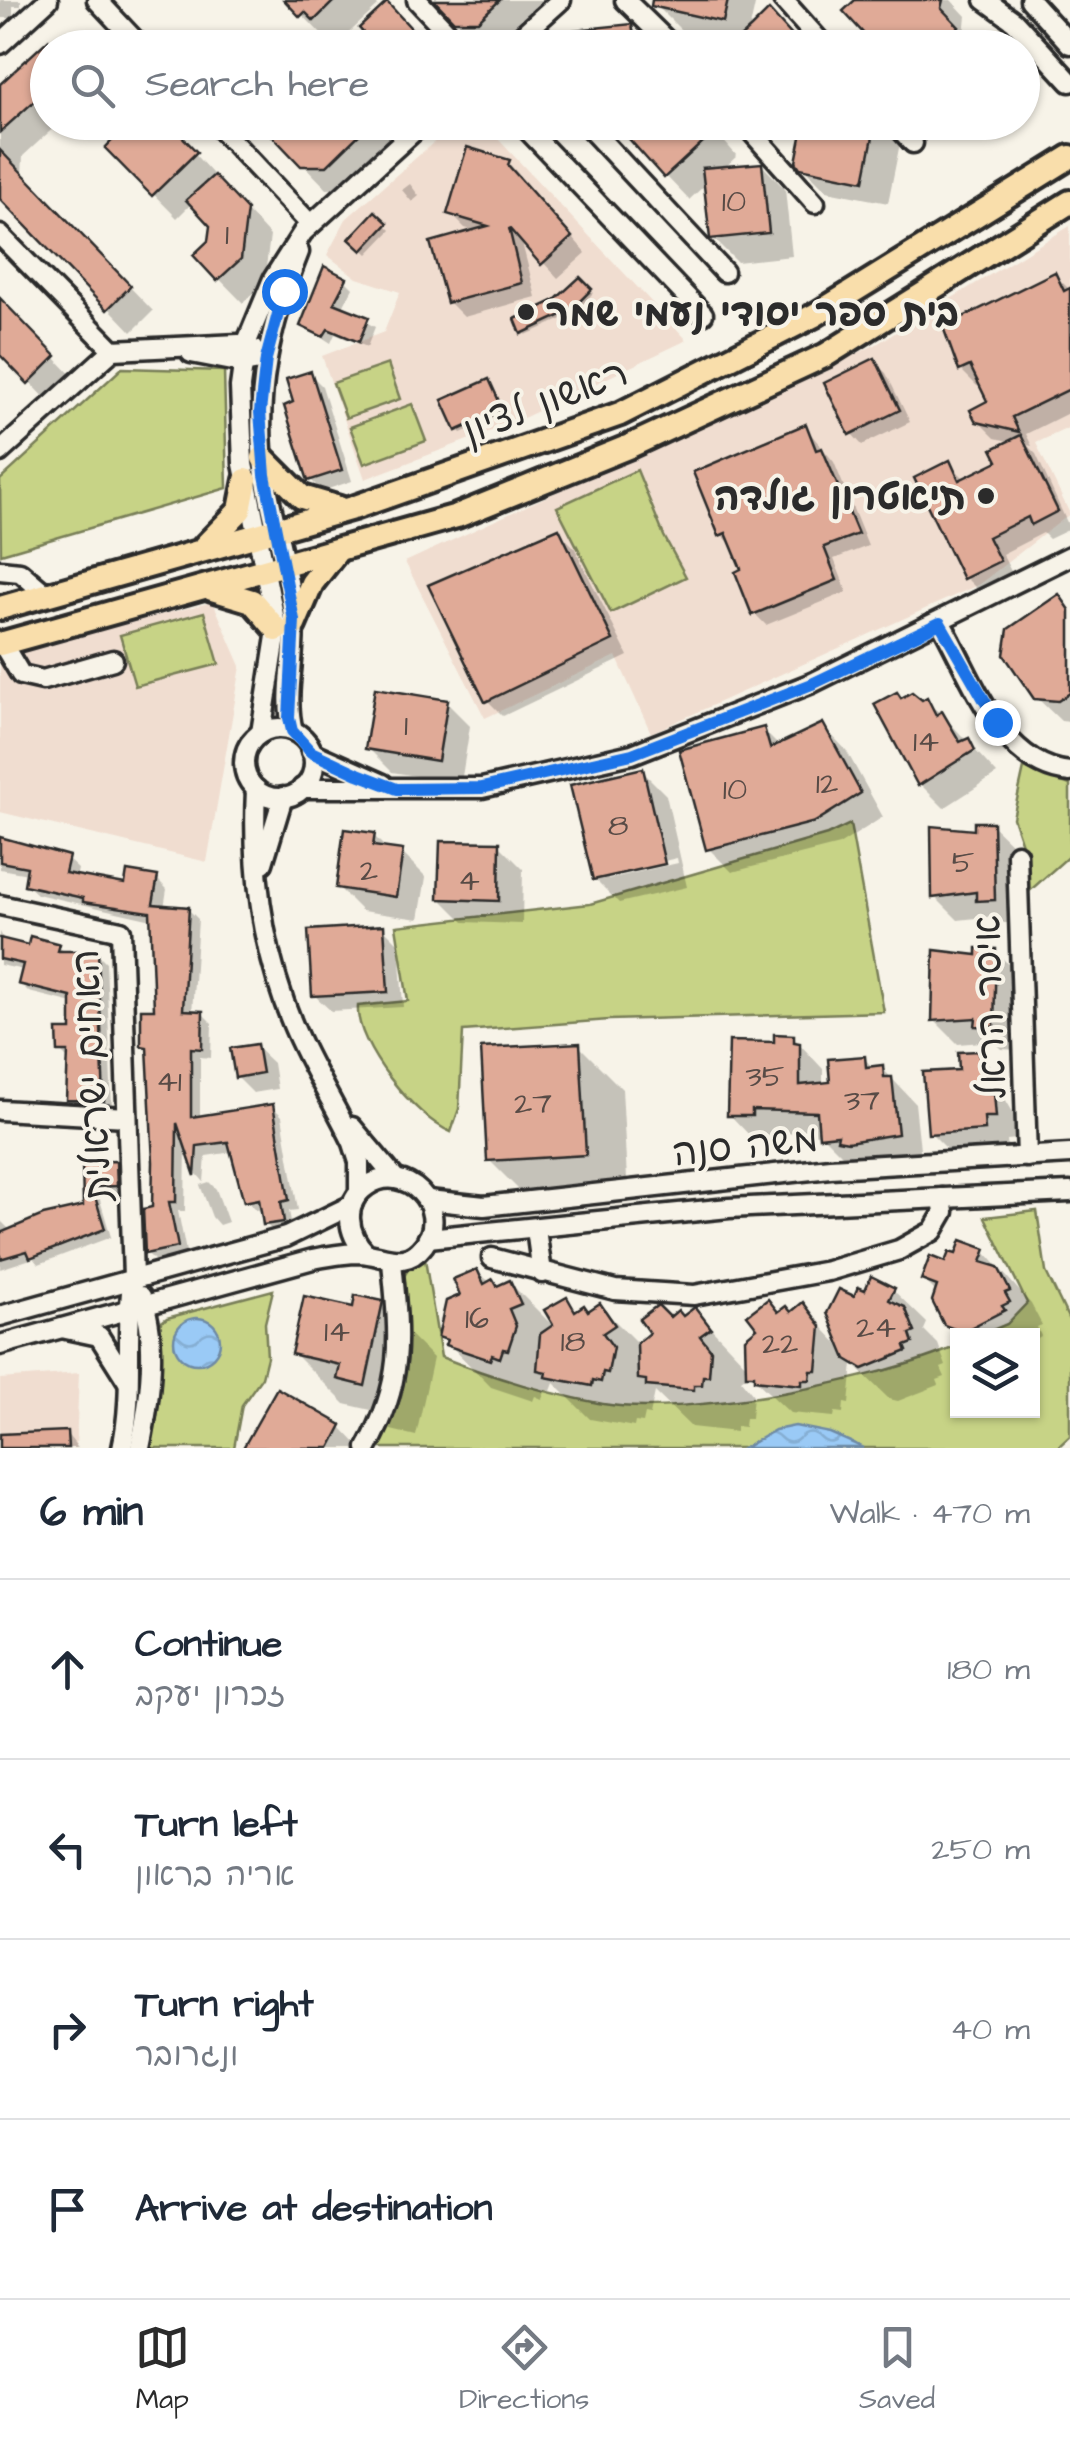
<!DOCTYPE html>
<meta charset="utf-8">
<style>
body{margin:0;font-family:"Architects Daughter","Playpen Sans Hebrew",sans-serif;background:#f2f2f3;color:#1f2937}
.controls{position:absolute;right:30px;bottom:30px;display:grid;overflow:hidden;border-radius:0px;box-shadow:0 2px 8px #0004}
.controls button{width:90px;height:90px;display:grid;place-items:center;padding:0;border:0;border-bottom:2px solid #e0e1e3;background:#fff;color:#1f2937;font:50px sans-serif}
.stop{position:absolute;width:30px;height:30px;margin:-22px;border:8px solid #1a73e8;border-radius:50%;background:#fff}
.stop.end{background:#1a73e8;border-color:#fff;box-shadow:0 2px 10px #0008}
.list{margin:0;padding:0;list-style:none}
h2{display:flex;justify-content:space-between;align-items:center;height:130px;margin:0;padding:0 40px;font-size:42px}
h2 small{font-size:32px;font-weight:400;color:#747a83}
.list li{display:grid;grid-template-columns:65px 1fr auto;gap:30px;align-items:center;box-sizing:border-box;height:180px;padding:0 40px;border-top:2px solid #e0e1e3}
.list b{display:block;font-size:38px;white-space:nowrap}
.list p{margin:0;font-size:32px;white-space:nowrap;color:#747a83}
.list em{font-size:32px;font-style:normal;color:#747a83}
.icon{flex:none;width:55px;height:55px;fill:none;stroke:currentColor;stroke-width:2;stroke-linecap:round;stroke-linejoin:round}
.map{position:relative;flex:none;width:1070px;height:1448px;overflow:hidden}
.search{position:absolute;background:#fff;box-shadow:0 2px 8px #0004;left:30px;right:30px;top:30px;height:110px;display:flex;align-items:center;gap:25px;box-sizing:border-box;padding:0 35px;border-radius:55px;color:#747a83;font-size:38px}
.sheet{height:850px;background:#fff}
nav{display:flex;justify-content:space-around;align-items:center;box-sizing:border-box;height:140px;border-top:2px solid #e0e1e3;background:#fff;font-size:28px;color:#747a83}
nav a{display:grid;justify-items:center;gap:5px}
nav .on{color:#2b2b2b}
.map>svg:first-child{display:block}
</style>
<div class="map">
<svg width="1070" height="1448" viewBox="0 0 1070 1448">
<defs>
<pattern id="water-waves" width="16" height="10" patternUnits="userSpaceOnUse" patternTransform="scale(2.5)"><rect width="16" height="10" fill="#9acaf6"/><path d="M0 5q4-4 8 0t8 0" fill="none" stroke="#85aed3"/></pattern>
</defs>
<rect width="100%" height="100%" fill="#f7f3e8"/>
<filter id="ink" filterUnits="userSpaceOnUse"><feTurbulence type="fractalNoise" baseFrequency=".01" numOctaves="2"/><feDisplacementMap in="SourceGraphic" scale="20" xChannelSelector="R" yChannelSelector="G"/><feConvolveMatrix kernelMatrix="1 2 1 2 8 2 1 2 1" color-interpolation-filters="sRGB"/></filter>
<g filter="url(#ink)">
<g fill="#f0ddd0">
<polygon points="457,122 483,123 687,340 515,422 365,479 322,356 384,332 400,292 357,278 327,255 346,219"/>
<polygon points="1070,226 1070,427 1036,443 1070,514 978,585 651,733 616,656 485,718 405,562 875,345"/>
<polygon points="213,602 241,666 207,862 0,812 0,654"/>
<polygon points="79,1373 76,1448 0,1448 0,1379"/>
</g>
<g fill="#c7d386" stroke="#797f58" stroke-width="2.5">
<polygon points="388,364 400,399 346,418 333,383"/>
<polygon points="122,368 224,371 227,488 1,554 0,480"/>
<polygon points="412,404 426,441 364,464 350,427"/>
<polygon points="637,470 664,536 686,577 611,613 557,507"/>
<polygon points="204,612 219,664 135,686 120,635"/>
<polygon points="1024,768 1070,785 1070,855 1024,896 1023,847 1013,818"/>
<path d="M 850,824 L 884,1012 L 609,1020 L 463,1031 L 459,1109 L 451,1132 C 416,1118 355,1045 358,1006 L 408,1001 L 396,926 L 590,904 L 827,835 Z"/>
<path d="M 1037,1211 L 1046,1272 L 1070,1322 L 1070,1436 L 1057,1448 L 379,1448 L 401,1397 L 408,1355 L 402,1279 L 423,1247 L 441,1357 C 492,1377 549,1394 603,1404 C 685,1418 882,1380 957,1346 L 958,1410 L 1032,1410 L 1032,1336 L 981,1335 L 1007,1324 L 1027,1303 L 985,1217 Z"/>
<polygon points="273,1290 265,1323 267,1357 262,1377 242,1405 234,1448 147,1448 154,1328 167,1318"/>
</g>
<g fill="url(#water-waves)" stroke="#6e8aa5" stroke-width="2.5">
<circle cx="197" cy="1341" r="23"/>
<polygon points="795,1426 830,1433 864,1448 744,1448 775,1430"/>
</g>
<g fill="#0003" fill-rule="evenodd">
<polygon points="0,0 21,0 21,6 13,6 13,18 0,18"/>
<polygon points="288,0 373,0 378,6 339,42 331,34 326,39"/>
<polygon points="437,0 541,0 544,3 502,44 480,44"/>
<polygon points="658,0 756,0 749,32 738,42 681,30 657,6"/>
<polygon points="859,0 951,0 966,16 964,34 976,48 880,48"/>
<polygon points="633,29 652,48 577,48 576,33"/>
<polygon points="43,47 61,48 48,48 48,122 60,122 23,156 22,175 153,311 132,332 0,194 0,86"/>
<polygon points="125,122 165,122 270,236 264,283 243,303 196,255 210,242 212,225 192,203 177,218 108,148 129,127"/>
<polygon points="262,122 313,134 326,122 424,122 352,188 327,189"/>
<polygon points="707,122 737,156 724,168 762,165 785,189 792,256 737,262 713,238 706,184 689,200 666,176"/>
<polygon points="806,122 879,122 900,143 888,203 827,191 798,162"/>
<polygon points="508,162 586,253 558,278 521,239 536,297 464,317 449,302 477,232 465,228 450,213"/>
<polygon points="410,184 419,196 412,202 402,190"/>
<polygon points="375,214 391,230 368,254 352,239"/>
<polygon points="1055,275 1070,290 1070,412 1026,434 1032,446 1027,445 1036,454 1070,529 1049,539 1043,533 1002,554 1014,577 981,593 965,577 949,463 966,480 1001,462 1013,442 995,438 978,421 991,402 981,384 977,386 961,370 946,328"/>
<polygon points="345,280 353,288 342,309 375,327 367,347 335,334 331,343 303,325"/>
<polygon points="580,281 593,293 583,304 569,316 526,335 523,332"/>
<polygon points="0,301 78,382 53,406 0,351"/>
<polygon points="874,362 886,373 910,422 862,445 851,433"/>
<polygon points="310,374 322,386 352,481 322,491 310,479 297,404"/>
<polygon points="491,385 504,414 461,433 458,430"/>
<polygon points="805,427 834,462 868,546 834,559 847,592 766,625 754,613 744,570 733,546 722,535"/>
<polygon points="558,531 574,547 628,656 503,716 487,700"/>
<polygon points="1059,597 1070,609 1070,722 1061,721 1036,697"/>
<polygon points="918,697 942,714 997,774 944,808 920,784 902,701"/>
<polygon points="446,702 470,726 461,783 392,772 368,748"/>
<polygon points="823,726 846,750 883,817 839,845 732,872 708,848 763,730 779,746"/>
<path d="M 642,771 L 666,795 L 687,887 L 619,903 L 595,879 ZM 677,858 L 678,863 L 608,879 L 608,874 Z"/>
<polygon points="992,825 1016,848 1017,923 1002,923 995,916 958,920 935,897 977,832"/>
<polygon points="374,836 389,851 402,853 426,877 419,919 362,911 338,887"/>
<polygon points="0,840 67,859 78,869 76,878 127,887 157,879 167,889 164,908 188,909 198,919 192,1013 202,1013 212,1023 211,1058 200,1057 200,1118 272,1106 282,1116 298,1210 289,1211 293,1232 276,1234 266,1224 263,1209 256,1210 246,1200 233,1152 206,1156 204,1182 197,1174 186,1144 185,1211 178,1211 187,1257 157,1263 147,1253 155,1209 150,1052 143,1045 157,1012 152,920 37,894 26,884 28,874 0,869"/>
<polygon points="499,845 523,869 522,924 464,922 440,898"/>
<polygon points="383,928 399,944 403,1007 331,1011 314,995"/>
<polygon points="0,932 5,942 30,948 58,946 66,953 97,953 106,962 112,1109 77,1107 69,1099 70,1061 60,1051 74,1032 73,1003 29,992 21,984 24,970 0,965"/>
<polygon points="995,951 1019,975 1017,1050 1002,1049 994,1041 958,1044 934,1020 980,958"/>
<polygon points="793,1037 823,1069 823,1086 833,1085 864,1058 874,1069 882,1068 915,1103 921,1158 846,1159 821,1134 775,1133 775,1139 753,1139 730,1115 777,1045"/>
<polygon points="579,1046 622,1089 628,1197 532,1203 489,1160"/>
<polygon points="256,1047 273,1063 277,1089 253,1093 237,1077"/>
<polygon points="978,1054 1002,1077 1004,1097 1017,1119 1018,1139 1007,1140 1008,1152 954,1156 930,1132"/>
<polygon points="84,1164 115,1164 123,1171 124,1193 98,1193 111,1237 39,1264 34,1258 0,1269 0,1220 11,1231 85,1208"/>
<polygon points="209,1182 216,1189 228,1222 219,1225 212,1217 200,1185"/>
<polygon points="984,1251 1031,1304 1042,1325 1037,1327 1041,1336 1034,1340 1036,1344 1032,1346 1032,1336 960,1336 935,1301 937,1293 924,1280 947,1265"/>
<polygon points="477,1272 498,1288 510,1283 556,1329 566,1300 578,1312 589,1314 600,1306 639,1345 670,1320 683,1319 695,1311 748,1367 779,1314 791,1314 802,1306 846,1352 855,1300 893,1290 927,1323 924,1330 938,1344 946,1366 941,1368 945,1377 937,1380 939,1385 898,1401 889,1399 853,1364 849,1404 844,1403 843,1413 835,1412 834,1417 790,1413 749,1374 741,1380 753,1395 751,1418 745,1418 744,1427 736,1426 736,1432 691,1427 655,1392 650,1415 645,1414 643,1423 635,1422 634,1427 590,1419 554,1383 551,1391 546,1390 542,1399 535,1396 533,1401 491,1387 441,1336"/>
<polygon points="357,1298 382,1307 433,1358 416,1436 391,1430 371,1410 345,1404 294,1353 355,1310"/>
<polygon points="341,1427 361,1448 246,1448"/>
<polygon points="66,1433 78,1448 0,1448 0,1437"/>
</g>
<g fill="#e0aa97" stroke="#2b2b2b" stroke-width="2.5">
<polygon points="284,0 335,0 314,21 305,12 300,17"/>
<polygon points="434,0 500,0 478,21 454,21"/>
<polygon points="652,0 728,0 723,22 651,6"/>
<polygon points="855,0 943,0 941,8 959,27 941,43 929,30 917,48 901,44 877,48 843,11"/>
<polygon points="387,2 420,38 419,48 377,48 359,28"/>
<polygon points="769,10 803,48 729,48 751,28"/>
<polygon points="632,24 636,48 575,48 573,30"/>
<polygon points="48,40 48,89 0,132 0,84"/>
<polygon points="130,122 168,122 197,152 152,196 105,148"/>
<polygon points="259,122 304,122 313,131 321,122 372,122 327,166 301,166"/>
<polygon points="631,122 707,122 715,131 664,178 622,131"/>
<polygon points="804,122 876,122 864,181 800,168 796,162"/>
<polygon points="467,147 510,160 508,165 572,237 541,265 509,228 522,283 447,303 430,242 488,226 447,214"/>
<polygon points="0,150 131,286 107,310 0,199"/>
<polygon points="762,163 769,233 710,239 702,168"/>
<polygon points="214,175 247,210 241,259 217,281 193,255 208,241 210,226 186,200"/>
<polygon points="375,211 388,223 362,251 349,239"/>
<polygon points="324,266 347,278 334,303 369,317 359,342 328,329 323,337 300,326"/>
<polygon points="1055,272 1064,291 1070,288 1070,389 1012,417 1019,432 976,422 970,410 987,401 970,366 959,371 943,327"/>
<polygon points="580,277 592,289 580,301 566,313 521,334 515,319 555,300"/>
<polygon points="0,298 56,356 28,384 0,355"/>
<polygon points="875,358 900,410 849,435 824,383"/>
<polygon points="311,371 342,470 308,481 284,406 293,402 286,379"/>
<polygon points="489,379 503,410 456,431 442,400"/>
<polygon points="806,424 816,450 822,448 858,534 824,547 837,580 752,615 735,572 741,569 726,533 719,536 693,472"/>
<polygon points="1021,435 1058,511 1031,525 1028,517 988,537 1000,561 963,579 914,478 950,460 959,480 998,461 992,449"/>
<polygon points="559,528 613,640 485,702 428,585"/>
<polygon points="1059,594 1070,610 1070,693 1058,701 1034,699 1004,655 1008,629"/>
<polygon points="375,688 448,700 438,761 365,749"/>
<polygon points="897,692 901,698 912,692 922,700 927,697 936,715 942,711 960,742 969,738 975,750 918,786 874,704"/>
<polygon points="823,723 861,793 815,822 706,850 679,750 764,727 770,748"/>
<polygon points="643,768 665,864 593,880 570,785"/>
<polygon points="974,822 993,822 995,900 976,901 976,892 932,898 931,826 974,830"/>
<polygon points="344,829 375,833 373,846 403,850 396,897 336,888"/>
<polygon points="0,837 69,856 65,873 125,884 127,871 158,876 153,904 189,907 183,1010 203,1011 202,1049 191,1048 191,1117 273,1104 289,1200 281,1202 284,1222 263,1225 259,1199 244,1202 228,1142 197,1146 195,1176 177,1123 176,1202 169,1202 178,1247 145,1254 143,1209 152,1207 153,1162 147,1047 141,1046 141,1009 154,1009 150,912 83,902 83,898 24,885 27,867 0,862"/>
<polygon points="440,841 500,842 499,901 438,899"/>
<polygon points="384,925 388,992 312,996 308,930"/>
<polygon points="30,936 60,944 58,951 98,951 104,1101 66,1100 68,1052 58,1052 57,1030 71,1030 71,997 18,984 23,964 0,959 0,938 28,945"/>
<polygon points="977,948 996,949 994,1027 975,1026 976,1018 932,1021 934,950 977,955"/>
<polygon points="774,1034 794,1035 794,1042 800,1043 800,1085 830,1082 828,1059 865,1056 866,1067 883,1065 884,1077 892,1077 898,1134 848,1142 837,1140 838,1135 819,1137 817,1112 752,1110 752,1116 727,1116 729,1041 774,1042"/>
<polygon points="580,1043 586,1155 487,1161 481,1048"/>
<polygon points="257,1044 262,1073 235,1078 230,1048"/>
<polygon points="979,1051 981,1078 988,1078 989,1093 994,1093 996,1117 984,1117 985,1130 928,1134 923,1072 959,1070 958,1052"/>
<polygon points="116,1161 117,1186 92,1187 105,1229 30,1258 27,1251 0,1259 0,1233 43,1215 83,1206 82,1162"/>
<polygon points="961,1240 986,1249 981,1262 998,1267 1010,1291 1005,1293 1010,1302 1002,1306 1005,1310 962,1332 944,1325 932,1301 937,1286 921,1280 930,1256 945,1262 949,1252 956,1254"/>
<polygon points="477,1269 484,1284 493,1279 497,1286 510,1280 521,1304 509,1309 516,1326 508,1350 503,1349 500,1358 492,1355 490,1360 445,1345 447,1340 438,1337 446,1301 460,1295 453,1279"/>
<polygon points="871,1276 895,1288 889,1300 905,1307 915,1332 910,1334 913,1343 905,1346 907,1351 863,1369 846,1359 827,1313 839,1289 854,1296 858,1287 865,1290"/>
<polygon points="355,1295 383,1301 365,1386 337,1379 340,1365 291,1354 304,1296 353,1307"/>
<polygon points="567,1297 575,1311 584,1305 588,1311 600,1303 615,1325 603,1333 613,1347 608,1373 603,1372 601,1382 593,1380 592,1386 545,1377 546,1372 537,1370 540,1334 553,1325 544,1310"/>
<polygon points="768,1299 778,1312 786,1306 791,1312 803,1302 821,1326 817,1371 811,1371 810,1380 802,1380 802,1385 754,1380 754,1375 746,1375 745,1338 757,1328 747,1315"/>
<polygon points="658,1305 670,1317 678,1310 683,1316 695,1307 711,1328 700,1336 711,1350 709,1376 703,1376 702,1385 694,1385 694,1390 646,1386 646,1380 638,1379 637,1343 649,1333 639,1319"/>
<polygon points="277,1388 342,1425 330,1448 243,1448"/>
<polygon points="67,1431 68,1448 0,1448 0,1434"/>
</g>
<g fill="none" stroke-linecap="round" stroke-linejoin="round">
<g stroke="#2b2b2b" stroke-width="25">
<g id="minor">
<polyline points="97,0 142,48"/>
<polyline points="417,0 462,48"/>
<polyline points="625,0 674,48"/>
<polyline points="783,0 826,48"/>
<polyline points="985,0 1014,21 1070,82"/>
<polyline points="1030,0 1070,44"/>
<polyline points="0,44 48,0"/>
<polyline points="508,48 561,0"/>
<polyline points="214,122 310,224"/>
<polyline points="520,122 703,314"/>
<polyline points="584,122 724,272"/>
<polyline points="743,122 815,203"/>
<polyline points="894,122 913,143"/>
<polyline points="0,235 113,350"/>
<polyline points="191,353 243,363 254,361"/>
<polyline points="0,452 113,350 239,344 253,349"/>
<polyline points="0,570 20,572 47,595"/>
<path d="M 941,623 C 971,675 1000,766 1070,772"/>
<polyline points="2,643 21,675 43,680 113,660"/>
<circle cx="279" cy="763" r="35"/>
<path d="M 293,731 C 283,693 297,656 293,618 C 289,569 273,523 265,476 C 253,397 270,325 299,252"/>
<polyline points="261,733 277,630 243,464 240,387 246,344 273,279 303,232 424,122"/>
<polyline points="311,752 383,784"/>
<polyline points="302,788 482,788 632,754 812,683 1070,556"/>
<path d="M 256,789 C 252,870 262,950 293,1025 C 310,1066 334,1103 353,1143 L 359,1162 L 359,1193"/>
<polyline points="1017,854 1027,1157"/>
<polyline points="263,863 283,797"/>
<path d="M 0,905 L 121,931 L 133,1277 C 124,1334 135,1391 122,1448"/>
<polyline points="0,1110 127,1117"/>
<polyline points="352,1127 395,1178"/>
<polyline points="428,1200 484,1206 830,1168 1070,1154"/>
<polyline points="536,1229 542,1273"/>
<polyline points="428,1238 729,1208 1070,1192"/>
<polyline points="492,1258 615,1290 694,1295 828,1271 899,1250 933,1231 944,1212 942,1198"/>
<polyline points="0,1316 286,1237 352,1205"/>
<polyline points="66,1329 99,1336 128,1382"/>
<path d="M 0,1345 L 313,1259 C 329,1256 344,1253 360,1253 C 384,1254 404,1271 424,1245 C 452,1208 405,1160 367,1186 C 342,1203 347,1234 366,1253"/>
<path d="M 140,1448 C 149,1405 159,1338 141,1296"/>
<path d="M 367,1448 C 405,1380 399,1336 392,1262"/>
</g>
</g>
<g stroke="#2b2b2b" stroke-width="30">
<g id="major">
<polyline points="263,458 302,497 339,508"/>
<polyline points="205,546 240,510 246,480"/>
<polyline points="212,589 252,601 277,630"/>
<polyline points="0,608 353,508 620,414 815,315 1070,157"/>
<polyline points="294,625 312,583 337,551"/>
<polyline points="0,644 457,516 630,446 826,355 1070,202"/>
</g>
</g>
<use href="#minor" stroke="#f7f3e8" stroke-width="18"/>
<use href="#major" stroke="#f9deab" stroke-width="22"/>
</g>
</g>
<g fill="none" stroke-linecap="round" stroke-linejoin="round" filter="url(#ink)">
<polyline stroke="#1a73e8" stroke-width="12" points="284,291 266,359 260,412 265,475 294,620 289,718 292,731 311,752 358,774 397,789 482,788 632,754 812,684 940,623 997,722"/>
</g>
<g fill="#2b2b2b" stroke="#f7f3e8" stroke-width="4">
<circle cx="526" cy="312" r="10"/>
<circle cx="986" cy="496" r="10"/>
</g>
<g text-anchor="middle" stroke-width="8" stroke-linejoin="round" paint-order="stroke">
<g font-size="32" fill="#584b46">
<text x="734" y="211">10</text>
<text x="227" y="244">1</text>
<text x="406" y="735">1</text>
<text x="926" y="751">14</text>
<text x="827" y="793">12</text>
<text x="735" y="799">10</text>
<text x="618" y="835">8</text>
<text x="963" y="872">5</text>
<text x="369" y="880">2</text>
<text x="469" y="890">4</text>
<text x="765" y="1086">35</text>
<text x="169" y="1091">41</text>
<text x="862" y="1110">37</text>
<text x="533" y="1113">27</text>
<text x="477" y="1328">16</text>
<text x="876" y="1337">24</text>
<text x="337" y="1341">14</text>
<text x="573" y="1351">18</text>
<text x="780" y="1353">22</text>
</g>
<g font-size="38" font-weight="bold" fill="#2b2b2b" stroke="#f7f3e8" text-anchor="start">
<text x="546" y="325">בית ספר יסודי נעמי שמר</text>
<text x="966" y="509" text-anchor="end">תיאטרון גולדה</text>
</g>
<g font-size="38" fill="#2b2b2b" stroke="#f7f3e8">
<text transform="translate(545 401) rotate(-21)" y="13">ראשון לציון</text>
<text transform="translate(989 1007) rotate(-92)" y="13">איסר הראל</text>
<text transform="translate(91 1075) rotate(-93)" y="13">האחים ישראלית</text>
<text transform="translate(745 1145) rotate(-6)" y="13">משה סנה</text>
</g>
</g>
</svg>
<div class="controls">
<button><svg class="icon" aria-label="layers" viewBox="0 0 24 24"><path d="M12 4l9 5-9 5-9-5zM3 14l9 5 9-5"/></svg></button>
</div>
<div class="stop" style="left:284px;top:291px"></div>
<div class="stop end" style="left:997px;top:722px"></div>
<div class="search"><svg class="icon" aria-label="search" viewBox="0 0 24 24"><circle cx="10" cy="10" r="6"/><path d="M15 15l6 6"/></svg>Search here</div>
</div>
<section class="sheet">
<h2>6 min<small>Walk · 470 m</small></h2>
<ul class="list">
<li><svg class="icon" aria-label="ahead" viewBox="0 0 24 24"><path d="M12 20V5M6 11l6-6 6 6"/></svg><div><b>Continue</b><p>זכרון יעקב</p></div><em>180 m</em></li>
<li><svg class="icon" aria-label="left" viewBox="0 0 24 24"><path d="M17 20v-9H6M10 6l-5 5 5 5"/></svg><div><b>Turn left</b><p>אריה בראון</p></div><em>250 m</em></li>
<li><svg class="icon" aria-label="right" viewBox="0 0 24 24"><path d="M7 20v-9h11M14 6l5 5-5 5"/></svg><div><b>Turn right</b><p>ונגרובר</p></div><em>40 m</em></li>
<li><svg class="icon" aria-label="arrive" viewBox="0 0 24 24"><path d="M6 21V4h12l-3 4 3 4H6"/></svg><div><b>Arrive at destination</b></div></li>
</ul>
</section>
<nav>
<a class="on"><svg class="icon" aria-label="map" viewBox="0 0 24 24"><path d="M3 6l6-2 6 2 6-2v14l-6 2-6-2-6 2zM9 4v14M15 6v14"/></svg>Map</a>
<a><svg class="icon" aria-label="directions" viewBox="0 0 24 24"><path d="M12 3l9 9-9 9-9-9zM9 14v-3h6M13 9l2 2-2 2"/></svg>Directions</a>
<a><svg class="icon" aria-label="saved" viewBox="0 0 24 24"><path d="M7 4h10v16l-5-4-5 4z"/></svg>Saved</a>
</nav>
